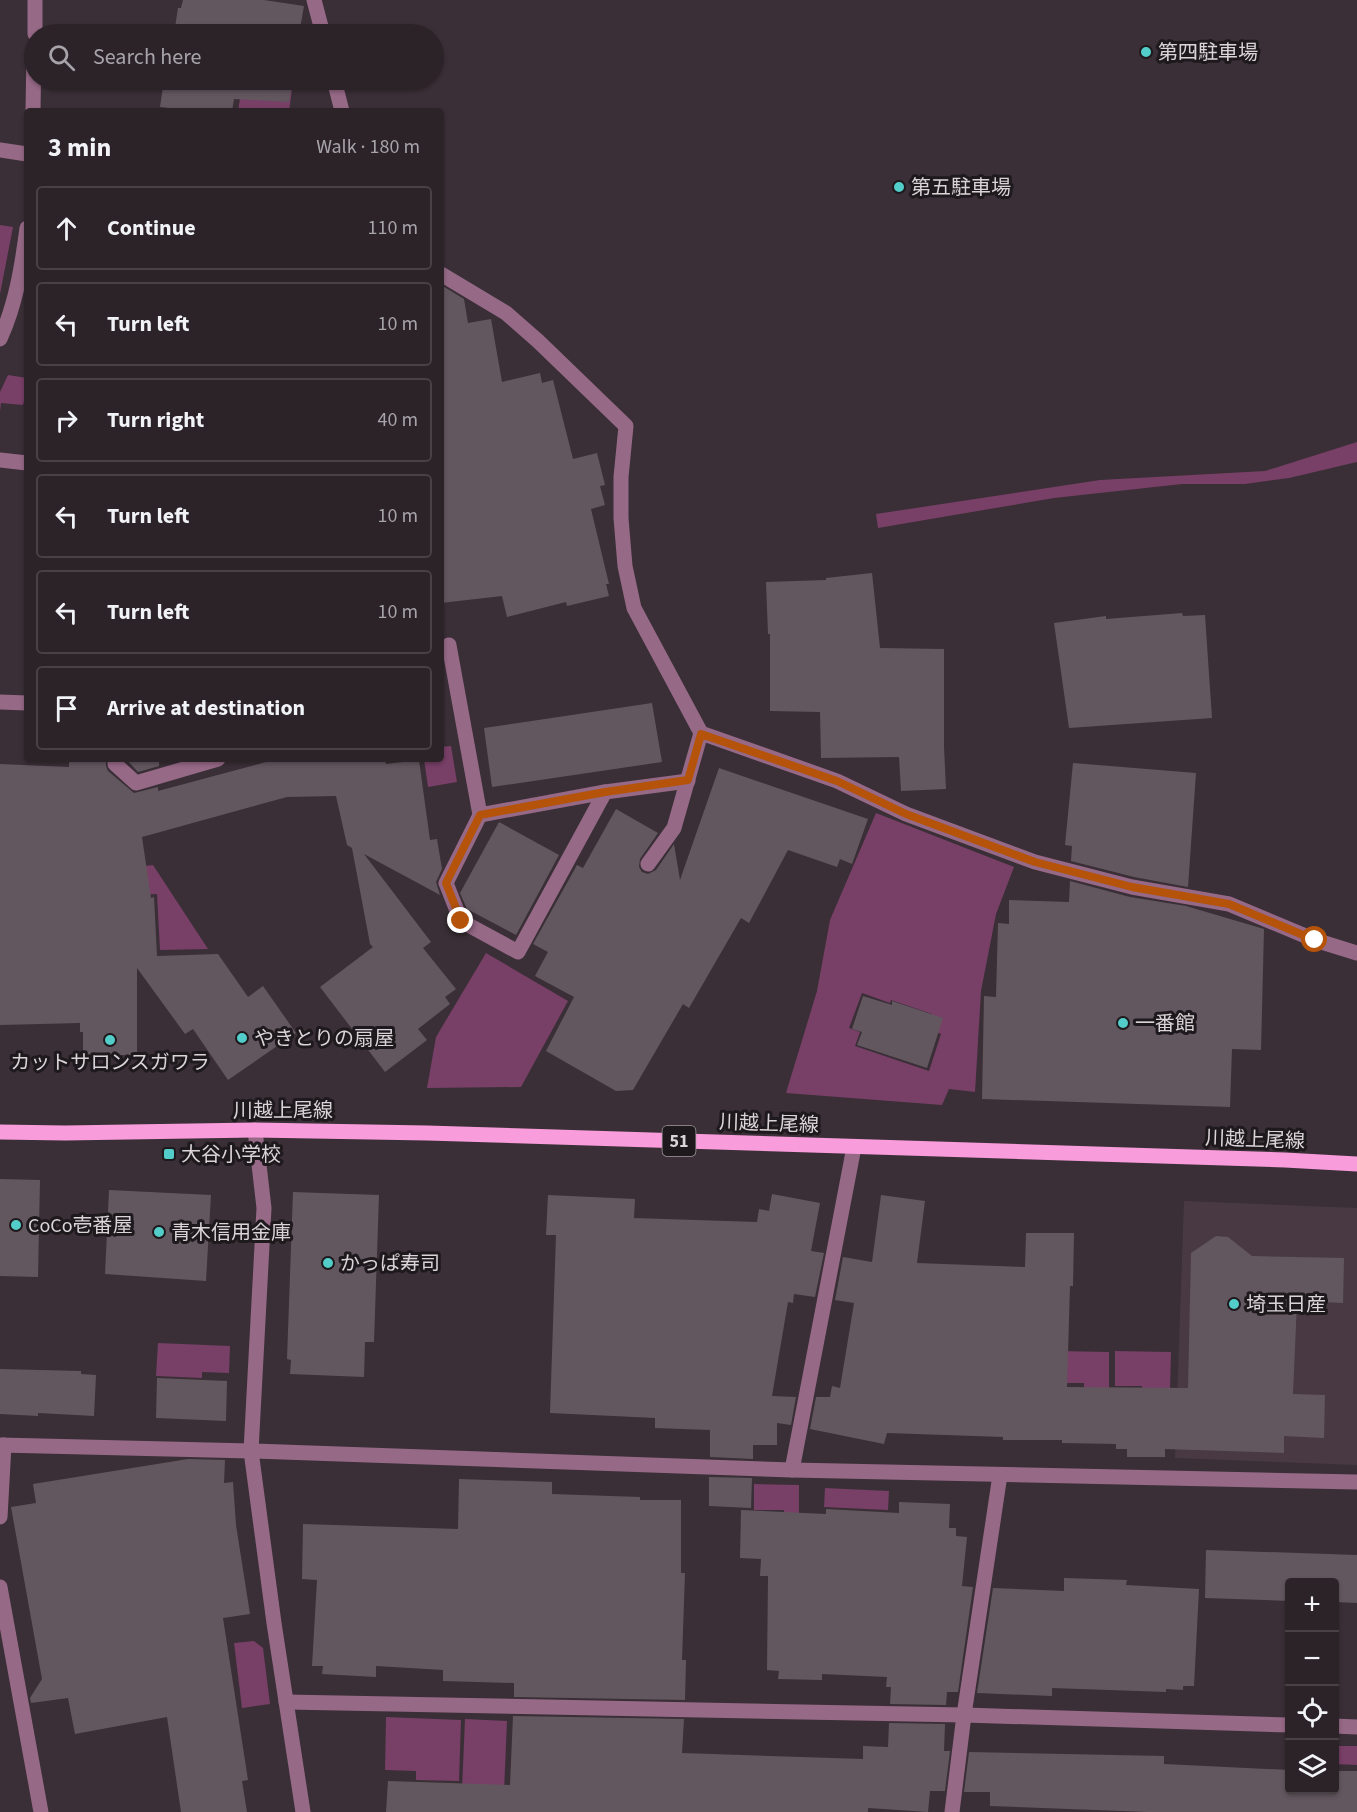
<!DOCTYPE html>
<meta charset="utf-8">
<style>
body{margin:0;font-family:"Source Sans 3","Noto Sans JP",sans-serif;background:#342b30;color:#f1f3f6}
.controls{position:absolute;right:18px;bottom:18px;display:grid;overflow:hidden;border-radius:6px;box-shadow:0 2px 4px #0004}
.controls button{width:54px;height:54px;display:grid;place-items:center;padding:0;border:0;border-bottom:2px solid #484045;background:#2c2328;color:#f1f3f6;font:30px sans-serif}
.stop{position:absolute;width:18px;height:18px;margin:-14px;border:4px solid #b45309;border-radius:50%;background:#fff}
.stop.end{background:#b45309;border-color:#fff;box-shadow:0 2px 6px #0008}
.list{margin:0;padding:0;list-style:none}
h2{display:flex;justify-content:space-between;align-items:center;height:78px;margin:0;padding:0 24px;font-size:26px}
h2 small{font-size:20px;font-weight:400;color:#a6a4a8}
.list li{display:grid;grid-template-columns:39px 1fr auto;gap:18px;align-items:center;box-sizing:border-box;height:84px;margin:0 12px 12px;padding:0 12px;border:2px solid #484045;border-radius:6px}
.list b{display:block;font-size:22px;white-space:nowrap}
.list em{font-size:20px;font-style:normal;color:#a6a4a8}
.icon{flex:none;width:33px;height:33px;fill:none;stroke:currentColor;stroke-width:2;stroke-linecap:round;stroke-linejoin:round}
.map{position:relative;flex:none;width:1357px;height:1812px;overflow:hidden}
.search{position:absolute;background:#2c2328;box-shadow:0 2px 4px #0004;left:24px;top:24px;width:420px;height:66px;display:flex;align-items:center;gap:15px;box-sizing:border-box;padding:0 21px;border-radius:33px;color:#a6a4a8;font-size:22px}
.panel{position:absolute;background:#2c2328;box-shadow:0 2px 4px #0004;left:24px;top:108px;width:420px;height:654px;border-radius:6px}
.map>svg:first-child{display:block}
</style>
<div class="map">
<svg width="1357" height="1812" viewBox="0 0 1357 1812">
<rect width="100%" height="100%" fill="#3a2f36"/>
<polygon fill="#493943" points="1184,1201 1357,1208 1357,1465 1175,1458"/>
<g fill="#783f67" fill-rule="evenodd">
<polygon points="243,80 293,82 289,111 238,111"/>
<polygon points="0,225 13,227 0,294"/>
<polygon points="8,375 27,378 27,401 24,401 23,405 1,403 0,412 0,392"/>
<polygon points="1357,442 1357,462 1289,478 1245,484 1182,484 1054,498 878,528 876,514 1100,480 1265,471"/>
<polygon points="451,746 457,782 428,787 424,759 441,759 441,747"/>
<path d="M 876,813 L 1014,867 L 996,914 L 981,991 L 975,1092 L 949,1089 L 942,1105 L 786,1093 L 817,991 L 830,920 ZM 862,993 L 890,1003 L 891,1000 L 932,1014 L 933,1031 L 941,1034 L 929,1071 L 855,1046 L 860,1032 L 849,1028 Z"/>
<polygon points="153,865 208,949 160,950 157,894 84,897 81,874"/>
<polygon points="486,953 568,1001 521,1087 427,1088 436,1037"/>
<polygon points="158,1343 230,1346 229,1373 202,1372 202,1378 156,1376"/>
<polygon points="1057,1351 1109,1352 1109,1390 1084,1390 1084,1383 1056,1383"/>
<polygon points="1115,1351 1171,1352 1170,1390 1142,1390 1142,1386 1115,1386"/>
<polygon points="754,1484 799,1485 799,1515 784,1514 784,1510 754,1510"/>
<polygon points="825,1488 889,1491 888,1510 824,1507"/>
<polygon points="254,1641 263,1648 270,1704 242,1708 234,1643"/>
<polygon points="386,1717 461,1720 459,1781 416,1780 416,1771 385,1770"/>
<polygon points="465,1719 507,1721 504,1792 462,1790"/>
<polygon points="1334,1746 1357,1746 1357,1765 1335,1764"/>
</g>
<g fill="#63575f">
<polygon points="183,0 264,0 304,6 299,34 174,34 178,8 181,8"/>
<polygon points="164,80 293,80 289,102 234,99 232,111 196,111 160,107"/>
<polygon points="441,285 464,299 468,323 491,319 502,382 540,373 542,383 553,380 573,459 597,453 605,485 600,486 605,505 591,509 609,584 606,584 609,596 567,606 566,602 507,617 502,596 441,603"/>
<polygon points="872,573 880,648 944,649 944,747 946,789 901,791 899,757 821,758 820,712 770,711 770,634 768,634 766,582 826,580 826,578"/>
<polygon points="1182,613 1183,616 1205,615 1212,718 1069,728 1054,623 1106,616 1106,619"/>
<polygon points="652,703 662,762 492,787 484,728"/>
<polygon points="69,759 106,759 106,766 108,771 134,793 158,787 158,791 277,759 385,759 386,764 419,760 430,840 437,839 442,869 436,882 440,895 364,854 431,942 423,948 456,989 445,997 450,1004 418,1029 427,1040 385,1072 320,987 373,947 370,944 352,848 347,845 336,796 287,797 142,837 151,898 154,897 157,956 218,954 248,997 263,986 296,1033 228,1080 193,1029 185,1034 137,968 137,1055 83,1055 83,1032 80,1032 80,1023 0,1025 0,764 69,767"/>
<polygon points="126,759 159,759 159,766 138,772"/>
<polygon points="1073,763 1196,773 1188,887 1134,877 1071,861 1072,846 1065,845"/>
<polygon points="719,768 868,819 852,864 840,859 837,867 788,850 749,923 741,918 689,1008 683,1004 633,1090 616,1091 546,1051 574,997 535,976 548,952 533,944 577,865 583,868 616,809 658,833 640,859 639,867 642,872 648,874 656,870 674,844 680,880"/>
<polygon points="499,822 559,855 516,935 467,909 460,893"/>
<polygon points="1070,881 1130,897 1186,906 1264,929 1261,1050 1232,1049 1230,1107 982,1099 984,996 996,997 998,923 1009,924 1009,900 1069,902"/>
<polygon points="863,996 892,1005 892,1001 943,1018 927,1068 857,1045 862,1032 852,1029"/>
<polygon points="0,1179 40,1180 38,1277 0,1276"/>
<polygon points="109,1190 211,1195 206,1281 105,1274"/>
<polygon points="293,1192 379,1195 374,1342 365,1342 364,1377 290,1374 291,1360 287,1359"/>
<polygon points="772,1194 820,1203 811,1251 824,1253 815,1297 794,1294 793,1303 788,1302 772,1396 796,1397 791,1425 777,1423 777,1445 753,1445 753,1459 710,1457 710,1430 655,1428 655,1418 550,1413 556,1235 546,1235 548,1195 635,1199 634,1218 757,1222 759,1209 769,1211"/>
<polygon points="881,1195 925,1201 917,1263 1025,1267 1026,1233 1074,1233 1073,1286 1070,1286 1067,1387 1188,1388 1191,1253 1216,1236 1228,1237 1252,1256 1344,1258 1343,1303 1297,1301 1293,1394 1325,1395 1324,1438 1284,1436 1284,1453 1165,1449 1165,1457 1127,1457 1127,1449 1116,1449 1116,1444 1062,1443 1062,1440 1003,1440 1003,1437 887,1433 884,1444 810,1429 816,1397 830,1397 832,1386 840,1388 854,1303 835,1300 843,1257 872,1262"/>
<polygon points="0,1369 81,1371 81,1374 96,1375 94,1416 38,1413 38,1416 0,1414"/>
<polygon points="157,1378 227,1381 226,1421 156,1418"/>
<polygon points="188,1459 225,1460 224,1483 233,1482 236,1525 250,1614 223,1618 248,1780 242,1781 247,1812 181,1812 167,1717 75,1734 68,1698 31,1703 30,1698 42,1679 11,1507 36,1503 33,1484"/>
<polygon points="709,1477 752,1478 751,1508 709,1506"/>
<polygon points="459,1479 552,1482 552,1494 640,1497 640,1500 681,1500 681,1573 685,1573 682,1660 686,1660 685,1700 514,1697 514,1683 443,1681 443,1670 376,1666 376,1677 322,1674 323,1666 312,1666 317,1580 302,1579 303,1524 458,1529"/>
<polygon points="899,1502 950,1504 949,1528 956,1528 956,1536 967,1537 962,1586 973,1587 958,1692 947,1692 946,1705 890,1704 891,1687 886,1687 887,1677 822,1674 822,1680 778,1679 779,1671 767,1670 768,1576 760,1576 761,1559 740,1558 741,1510 826,1514 826,1509 899,1513"/>
<polygon points="1206,1550 1357,1555 1357,1603 1335,1602 1335,1582 1290,1582 1290,1601 1205,1598"/>
<polygon points="1064,1578 1127,1580 1126,1585 1199,1589 1194,1686 1183,1686 1183,1690 1166,1689 1166,1692 1052,1688 1052,1696 977,1693 993,1588 1064,1591"/>
<polygon points="513,1716 684,1719 682,1753 863,1759 863,1746 888,1747 889,1723 945,1724 944,1751 950,1751 945,1791 930,1791 928,1812 868,1808 868,1812 386,1812 388,1781 510,1785"/>
<polygon points="969,1752 1164,1756 1164,1764 1290,1770 1290,1790 1335,1790 1335,1771 1357,1771 1357,1812 1148,1812 990,1806 990,1792 964,1792"/>
</g>
<g fill="none" stroke-linecap="round" stroke-linejoin="round">
<g stroke="#966987" stroke-width="15">
<polyline points="314,0 323,34"/>
<polyline points="35,34 35,0"/>
<polyline points="334,80 342,111"/>
<polyline points="33,111 34,49"/>
<polyline points="0,150 27,154"/>
<polyline points="441,274 506,313 538,341 626,426 621,477 621,518 625,566 634,608 701,733 837,781 906,814 1035,862 1132,887 1229,904 1315,940 1357,953"/>
<path d="M 0,339 C 16,304 22,266 27,228"/>
<polyline points="0,460 27,463"/>
<polyline points="449,645 480,815 605,792 688,781"/>
<polyline points="0,702 27,703"/>
<polyline points="116,759 115,764 136,783 218,759"/>
<polyline points="480,815 446,883 461,921 518,952 605,792"/>
<polyline points="648,864 674,828 701,733"/>
<polyline points="255,1130 264,1208 251,1451 274,1623 303,1812"/>
<polyline points="0,1445 251,1451 792,1470 1357,1482"/>
<polyline points="792,1470 854,1147"/>
<polyline points="0,1517 4,1445"/>
<polyline points="0,1587 41,1812"/>
<polyline points="286,1702 964,1715 1290,1725"/>
<polyline points="1334,1726 1357,1727"/>
<polyline points="952,1812 964,1715 1000,1475"/>
</g>
<polyline stroke="#f99cdb" stroke-width="15" points="0,1132 65,1133 255,1130 427,1133 1285,1160 1357,1164"/>
</g>
<g fill="none" stroke-linecap="round" stroke-linejoin="round">
<polyline stroke="#b45309" stroke-width="8" points="461,921 446,883 480,815 605,792 688,780 701,734 837,781 906,814 1035,862 1132,887 1229,904 1315,940"/>
</g>
<g fill="#53cdc9" stroke="#1e191c" stroke-width="2">
<circle cx="1146" cy="52" r="6"/>
<circle cx="899" cy="187" r="6"/>
<circle cx="1123" cy="1023" r="6"/>
<circle cx="242" cy="1038" r="6"/>
<circle cx="110" cy="1040" r="6"/>
<rect x="163" y="1148" width="12" height="12" rx="3"/>
<circle cx="16" cy="1225" r="6"/>
<circle cx="159" cy="1232" r="6"/>
<circle cx="328" cy="1263" r="6"/>
<circle cx="1234" cy="1304" r="6"/>
</g>
<g text-anchor="middle" stroke-width="6" stroke-linejoin="round" paint-order="stroke">
<rect fill="#1e191c" stroke="#a29b9f" stroke-width="1.5" x="662.5" y="1126" width="33" height="30" rx="4.5"/>
<g font-size="18" font-weight="bold" fill="#dad3d7">
<text x="679" y="1147">51</text>
</g>
<g font-size="20" fill="#dad3d7" stroke="#1e191c" text-anchor="start">
<text x="1158" y="59">第四駐車場</text>
<text x="911" y="194">第五駐車場</text>
<text x="1135" y="1030">一番館</text>
<text x="254" y="1045">やきとりの扇屋</text>
<text x="110" y="1069" text-anchor="middle">カットサロンスガワラ</text>
<text x="181" y="1161">大谷小学校</text>
<text x="28" y="1232">CoCo壱番屋</text>
<text x="171" y="1239">青木信用金庫</text>
<text x="340" y="1270">かっぱ寿司</text>
<text x="1246" y="1311">埼玉日産</text>
</g>
<g font-size="20" fill="#dad3d7" stroke="#1e191c">
<text x="283" y="1117">川越上尾線</text>
<text transform="translate(769 1123) rotate(2)" y="7">川越上尾線</text>
<text transform="translate(1255 1139) rotate(2)" y="7">川越上尾線</text>
</g>
</g>
</svg>
<div class="controls">
<button>+</button>
<button>−</button>
<button><svg class="icon" aria-label="locate" viewBox="0 0 24 24"><circle cx="12" cy="12" r="6"/><path d="M12 2v4M12 18v4M2 12h4M18 12h4"/></svg></button>
<button><svg class="icon" aria-label="layers" viewBox="0 0 24 24"><path d="M12 4l9 5-9 5-9-5zM3 14l9 5 9-5"/></svg></button>
</div>
<div class="stop" style="left:1315px;top:940px"></div>
<div class="stop end" style="left:461px;top:921px"></div>
<div class="search"><svg class="icon" aria-label="search" viewBox="0 0 24 24"><circle cx="10" cy="10" r="6"/><path d="M15 15l6 6"/></svg>Search here</div>
<section class="panel">
<h2>3 min<small>Walk · 180 m</small></h2>
<ul class="list">
<li><svg class="icon" aria-label="ahead" viewBox="0 0 24 24"><path d="M12 20V5M6 11l6-6 6 6"/></svg><div><b>Continue</b></div><em>110 m</em></li>
<li><svg class="icon" aria-label="left" viewBox="0 0 24 24"><path d="M17 20v-9H6M10 6l-5 5 5 5"/></svg><div><b>Turn left</b></div><em>10 m</em></li>
<li><svg class="icon" aria-label="right" viewBox="0 0 24 24"><path d="M7 20v-9h11M14 6l5 5-5 5"/></svg><div><b>Turn right</b></div><em>40 m</em></li>
<li><svg class="icon" aria-label="left" viewBox="0 0 24 24"><path d="M17 20v-9H6M10 6l-5 5 5 5"/></svg><div><b>Turn left</b></div><em>10 m</em></li>
<li><svg class="icon" aria-label="left" viewBox="0 0 24 24"><path d="M17 20v-9H6M10 6l-5 5 5 5"/></svg><div><b>Turn left</b></div><em>10 m</em></li>
<li><svg class="icon" aria-label="arrive" viewBox="0 0 24 24"><path d="M6 21V4h12l-3 4 3 4H6"/></svg><div><b>Arrive at destination</b></div></li>
</ul>
</section>
</div>
